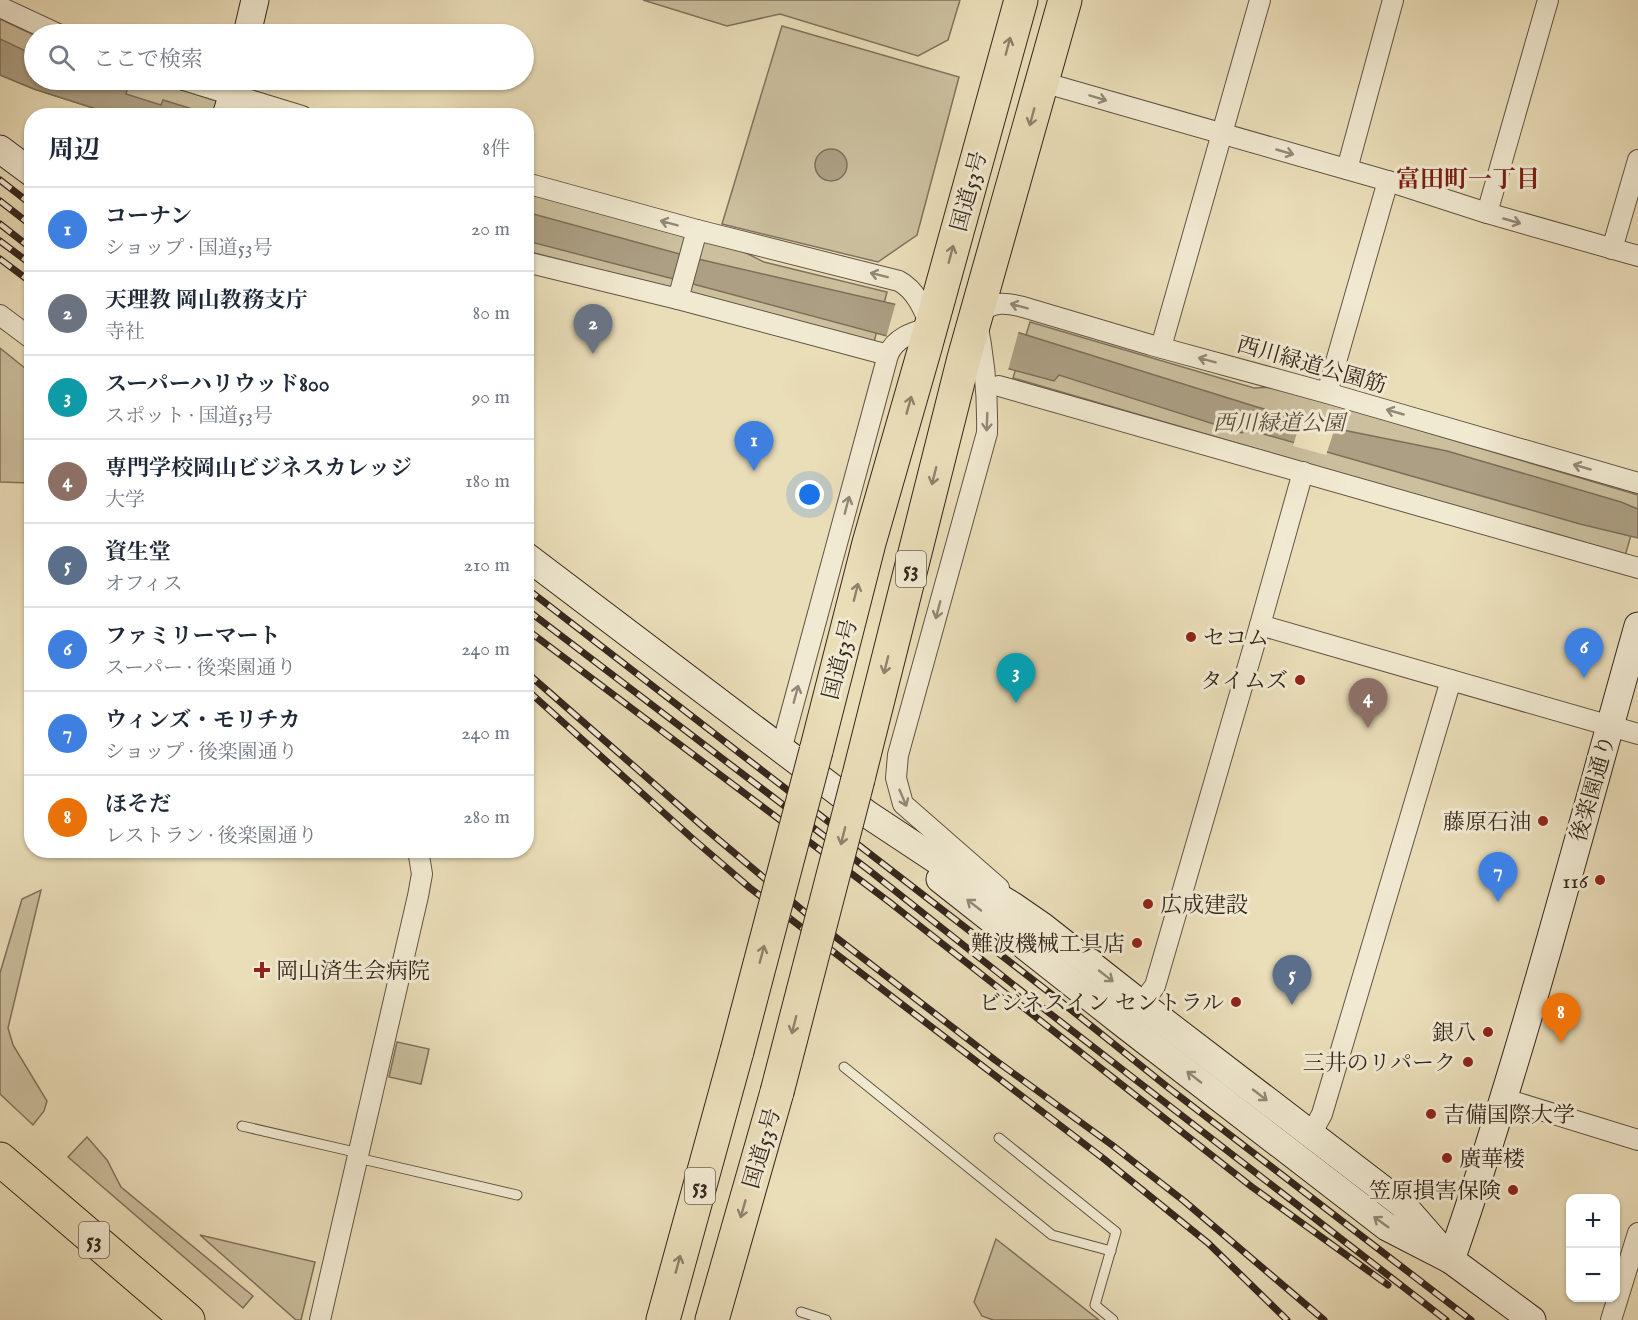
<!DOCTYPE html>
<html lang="ja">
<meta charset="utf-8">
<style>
body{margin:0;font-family:"IM FELL English","Noto Serif JP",serif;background:#f2f2f3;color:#1f2937}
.controls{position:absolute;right:18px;bottom:18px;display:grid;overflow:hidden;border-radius:12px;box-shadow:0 2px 4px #0004}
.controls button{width:54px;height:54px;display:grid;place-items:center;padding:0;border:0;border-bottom:2px solid #e0e1e3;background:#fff;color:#1f2937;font:30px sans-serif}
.you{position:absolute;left:810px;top:495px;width:21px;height:21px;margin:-15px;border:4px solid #fff;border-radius:50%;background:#1a73e8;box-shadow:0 0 0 9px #1a73e833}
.badge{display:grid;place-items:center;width:39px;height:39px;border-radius:50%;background:#7c3aed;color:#fff;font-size:20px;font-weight:700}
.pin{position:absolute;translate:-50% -50px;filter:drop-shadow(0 2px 3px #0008)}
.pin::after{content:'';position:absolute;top:32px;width:21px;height:18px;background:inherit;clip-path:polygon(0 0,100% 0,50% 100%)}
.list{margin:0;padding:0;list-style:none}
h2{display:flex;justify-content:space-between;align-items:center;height:78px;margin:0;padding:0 24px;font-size:26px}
h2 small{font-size:20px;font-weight:400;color:#747a83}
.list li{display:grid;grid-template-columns:39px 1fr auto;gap:18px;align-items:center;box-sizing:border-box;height:84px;padding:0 24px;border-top:2px solid #e0e1e3}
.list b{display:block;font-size:22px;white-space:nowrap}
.list p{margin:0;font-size:20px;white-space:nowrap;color:#747a83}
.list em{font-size:20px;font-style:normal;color:#747a83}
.icon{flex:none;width:33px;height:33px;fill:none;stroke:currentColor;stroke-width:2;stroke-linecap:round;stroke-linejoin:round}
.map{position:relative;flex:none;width:1638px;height:1320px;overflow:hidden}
.search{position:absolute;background:#fff;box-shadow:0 2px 4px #0004;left:24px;top:24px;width:510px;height:66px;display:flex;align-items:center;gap:15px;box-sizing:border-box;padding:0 21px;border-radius:33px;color:#747a83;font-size:22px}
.panel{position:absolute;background:#fff;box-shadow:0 2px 4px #0004;left:24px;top:108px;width:510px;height:750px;border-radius:24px}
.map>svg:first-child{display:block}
</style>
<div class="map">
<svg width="1638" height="1320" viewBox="0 0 1638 1320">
<rect width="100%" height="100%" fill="#eadeb9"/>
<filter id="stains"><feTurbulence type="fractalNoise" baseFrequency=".00333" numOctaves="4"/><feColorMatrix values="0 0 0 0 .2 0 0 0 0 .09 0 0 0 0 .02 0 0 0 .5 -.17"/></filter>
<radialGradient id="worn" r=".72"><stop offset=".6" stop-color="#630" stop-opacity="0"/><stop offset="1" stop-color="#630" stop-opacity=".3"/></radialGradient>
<g fill="#cbbf9e" stroke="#80725e" stroke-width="1.5">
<polygon points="643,0 960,0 948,40 918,56 780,14 727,26"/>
<polygon points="0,19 34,35 34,80 150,80 261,115 115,115 34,89 0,75"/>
<polygon points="782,26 959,77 917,235 878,262 722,224"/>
<polygon points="526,192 740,250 764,262 887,292 874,342 527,251"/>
<polygon points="1030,322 1254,388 1274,387 1638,495 1638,511 1625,556 1013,378"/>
<polygon points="0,348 31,373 31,483 0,482"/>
<polygon points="41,890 8,1028 13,1045 47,1101 44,1111 33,1125 0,1094 0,973 22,899"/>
<polygon points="397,1042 429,1049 421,1084 389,1077"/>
<polygon points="87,1137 107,1160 121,1187 253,1296 243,1308 68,1157"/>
<polygon points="200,1235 315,1262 301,1320 296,1320"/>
<polygon points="996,1239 1099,1320 993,1320 982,1316 974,1302"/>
</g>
<g fill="#ac9f84" stroke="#7c6f5b" stroke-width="1.5">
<polygon points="0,39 34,55 34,80 97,80 127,89 126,94 161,105 163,100 212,115 115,115 34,89 0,75"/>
<circle cx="831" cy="165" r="16"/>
<polygon points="526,212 698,259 1020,333 1257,407 1333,428 1447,451 1621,502 1638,509 1638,538 1580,524 1246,429 1242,433 1059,375 1054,381 693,284 527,241"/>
</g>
<g fill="#eadeb9">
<polygon points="896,302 1019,330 1008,370 886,338"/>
<polygon points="1302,416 1336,425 1326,455 1293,446"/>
</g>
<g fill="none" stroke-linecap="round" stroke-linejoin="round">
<g stroke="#625444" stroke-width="11">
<g id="lane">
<polyline points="844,1067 1052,1235 1111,1251"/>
<polyline points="242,1126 359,1153"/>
<polyline points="999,1138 1116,1232 1095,1305 1113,1320"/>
<polyline points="358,1158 517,1195"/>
<polyline points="801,1312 826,1320"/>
</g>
</g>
<g stroke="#625444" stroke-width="22">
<g id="street">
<polyline points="0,7 58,34"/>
<polyline points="184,80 302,116"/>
<polyline points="1042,82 1388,181 1487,213 1638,256"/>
<polyline points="1347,169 1393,0"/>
<path d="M 526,183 L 697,230 L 899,281 C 916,290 924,310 931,327 C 914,332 895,337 888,355 L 781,750"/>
<polyline points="1487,213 1548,0"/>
<polyline points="1612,249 1638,160"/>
<polyline points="526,262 678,299 888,355"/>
<polyline points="678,299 697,230"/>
<polyline points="0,315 32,339"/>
<polyline points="1161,347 1260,0"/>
<polyline points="999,386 1638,568"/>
<polyline points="1327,393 1388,181"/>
<polyline points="1260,625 1638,734"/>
<path d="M 999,888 L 903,804 L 896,778 L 898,755 L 987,433 C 988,394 984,356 976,317 C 990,301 1004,302 1023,307 L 1151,345 L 1327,393 L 1638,483"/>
<polyline points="1134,1013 1155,986 1260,625 1303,472"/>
<polyline points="1505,1099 1638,1140"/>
<polyline points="1311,1134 1322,1114 1451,680"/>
<polyline points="320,1320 418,896 422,874 418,850"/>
<polyline points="1611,1320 1638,1233"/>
</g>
</g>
<g stroke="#34261d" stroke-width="29">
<g id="secondary">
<polyline points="247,34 255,0"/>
<polyline points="226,116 237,80"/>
<polyline points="0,149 32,173"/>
<polyline points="526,556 867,814 935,859 1013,906 1042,926 1141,1004 1402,1204 1451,1260"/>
<polyline points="940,879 1125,1025 1387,1227 1451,1260 1532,1320"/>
<path d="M 1451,1260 C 1523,1052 1578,838 1638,626"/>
</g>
</g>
<g stroke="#34261d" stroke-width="35">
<g id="highway">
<polyline points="816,751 869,543 925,348 1021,0"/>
<polyline points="858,779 964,358 1065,0"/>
<polyline points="0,1159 188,1320"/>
<polyline points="663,1320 737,1051"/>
<polyline points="712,1320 777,1092"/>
</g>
</g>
<use href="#lane" stroke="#f1ead2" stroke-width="9"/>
<use href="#street" stroke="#f1ead2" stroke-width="20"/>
<use href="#secondary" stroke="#f1ead2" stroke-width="27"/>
<use href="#highway" stroke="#eadeb9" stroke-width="33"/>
<g stroke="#34261d" stroke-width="7">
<g id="rail">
<polyline points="0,180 32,205"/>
<polyline points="0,201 32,226"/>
<polyline points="0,224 32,249"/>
<polyline points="0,241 32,265"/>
<polyline points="0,259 32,283"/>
<polyline points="526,588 1050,993 1170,1089 1471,1320"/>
<polyline points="526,609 870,871 1039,1005 1446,1320"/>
<polyline points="526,629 888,901 1252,1187 1388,1285"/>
<polyline points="526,672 707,830 820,925 995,1060 1112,1145 1184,1201 1324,1320"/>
<polyline points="526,689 693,839 750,888 1104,1159 1208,1243 1287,1320"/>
</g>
</g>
<use href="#rail" stroke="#f1ead2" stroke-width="4.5" stroke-dasharray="14" stroke-linecap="butt"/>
<g stroke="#34261d" stroke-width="35" stroke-linecap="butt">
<g id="highway-bridge">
<polyline points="737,1051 816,751"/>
<polyline points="777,1092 858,779"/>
</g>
</g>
<use href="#highway-bridge" stroke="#eadeb9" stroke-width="33"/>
</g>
<defs><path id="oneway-shaft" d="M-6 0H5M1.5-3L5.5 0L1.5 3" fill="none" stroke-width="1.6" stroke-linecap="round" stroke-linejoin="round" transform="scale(1.5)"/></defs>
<g stroke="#8f826b">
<use href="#oneway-shaft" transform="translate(1008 46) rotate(-75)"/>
<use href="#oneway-shaft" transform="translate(1032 117) rotate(105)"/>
<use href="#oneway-shaft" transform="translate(951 254) rotate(-75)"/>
<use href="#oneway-shaft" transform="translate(909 405) rotate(-74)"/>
<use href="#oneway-shaft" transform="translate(934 476) rotate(104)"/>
<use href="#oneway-shaft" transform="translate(856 592) rotate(-76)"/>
<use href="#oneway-shaft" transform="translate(886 665) rotate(104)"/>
<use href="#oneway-shaft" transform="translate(843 836) rotate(104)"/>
<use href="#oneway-shaft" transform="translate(762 954) rotate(-75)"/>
<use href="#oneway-shaft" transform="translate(794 1025) rotate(104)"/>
<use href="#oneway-shaft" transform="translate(743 1209) rotate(106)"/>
<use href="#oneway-shaft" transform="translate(678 1264) rotate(-75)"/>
</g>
<g stroke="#928878">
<use href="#oneway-shaft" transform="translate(1098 98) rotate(17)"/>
<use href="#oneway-shaft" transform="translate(1285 152) rotate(16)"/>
<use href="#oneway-shaft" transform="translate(1512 221) rotate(16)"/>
<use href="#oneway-shaft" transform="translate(669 223) rotate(-165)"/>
<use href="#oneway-shaft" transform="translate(879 275) rotate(-166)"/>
<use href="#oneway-shaft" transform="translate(1019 306) rotate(-165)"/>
<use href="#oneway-shaft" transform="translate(1207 360) rotate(-165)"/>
<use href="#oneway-shaft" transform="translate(1395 412) rotate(-164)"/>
<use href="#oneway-shaft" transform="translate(987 422) rotate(92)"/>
<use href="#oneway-shaft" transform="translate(1582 467) rotate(-164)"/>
<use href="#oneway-shaft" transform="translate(847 505) rotate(-75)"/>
<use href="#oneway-shaft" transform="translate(938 610) rotate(105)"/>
<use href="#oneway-shaft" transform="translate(796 694) rotate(-75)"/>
<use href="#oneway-shaft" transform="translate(903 798) rotate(67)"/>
<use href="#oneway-shaft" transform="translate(974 905) rotate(-142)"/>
<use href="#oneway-shaft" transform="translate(1106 976) rotate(38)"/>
<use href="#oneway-shaft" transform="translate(1194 1077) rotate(-142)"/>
<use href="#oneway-shaft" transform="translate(1260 1095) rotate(38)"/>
<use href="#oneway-shaft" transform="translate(1381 1222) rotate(-144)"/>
</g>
<g fill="#8f2418" stroke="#f1ead2" stroke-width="2">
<circle cx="1191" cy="637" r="6"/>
<circle cx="1300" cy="680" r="6"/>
<circle cx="1543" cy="821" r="6"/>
<circle cx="1600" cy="880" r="6"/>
<circle cx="1148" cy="904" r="6"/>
<circle cx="1137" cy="943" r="6"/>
<path d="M259 961h6v6h6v6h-6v6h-6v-6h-6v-6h6z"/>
<circle cx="1236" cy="1002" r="6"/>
<circle cx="1488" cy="1032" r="6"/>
<circle cx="1468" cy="1062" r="6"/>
<circle cx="1431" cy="1114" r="6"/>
<circle cx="1447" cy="1158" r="6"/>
<circle cx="1513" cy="1190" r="6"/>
</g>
<g text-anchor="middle" stroke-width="6" stroke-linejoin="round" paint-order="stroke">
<g fill="#f1ead2" stroke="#6d6153" stroke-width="1.5">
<rect x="896" y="551" width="30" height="36" rx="4.5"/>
<rect x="685" y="1168" width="30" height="36" rx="4.5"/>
<rect x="79" y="1222" width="30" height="36" rx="4.5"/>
</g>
<g font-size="21" font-weight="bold" fill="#34261d">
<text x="911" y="576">53</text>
<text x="700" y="1193">53</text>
<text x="94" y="1247">53</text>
</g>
<g font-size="22" fill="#34261d" stroke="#f1ead2">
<text transform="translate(968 191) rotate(-75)" y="8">国道53号</text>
<text transform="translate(1312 364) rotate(16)" y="8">西川緑道公園筋</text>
<text transform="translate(839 659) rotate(-76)" y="8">国道53号</text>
<text transform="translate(1592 788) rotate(-74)" y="8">後楽園通り</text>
<text transform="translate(761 1148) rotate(-74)" y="8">国道53号</text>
</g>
<g font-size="22" font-style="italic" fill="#5a4c3d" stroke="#f1ead2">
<text x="1279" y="430">西川緑道公園</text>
</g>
<g font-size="22" fill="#34261d" stroke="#f1ead2" text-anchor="end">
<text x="1203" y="645" text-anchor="start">セコム</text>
<text x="1288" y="688">タイムズ</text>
<text x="1531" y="829">藤原石油</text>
<text x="1588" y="888">116</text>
<text x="1160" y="912" text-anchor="start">広成建設</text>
<text x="1125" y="951">難波機械工具店</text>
<text x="276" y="978" text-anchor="start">岡山済生会病院</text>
<text x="1224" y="1010">ビジネスイン セントラル</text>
<text x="1476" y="1040">銀八</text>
<text x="1456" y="1070">三井のリパーク</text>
<text x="1443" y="1122" text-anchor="start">吉備国際大学</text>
<text x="1459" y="1166" text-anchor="start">廣華楼</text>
<text x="1501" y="1198">笠原損害保険</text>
</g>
<g font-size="24" font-weight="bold" fill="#7a1f14" stroke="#f1ead2">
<text x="1468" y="187">富田町一丁目</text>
</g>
</g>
<rect width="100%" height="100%" filter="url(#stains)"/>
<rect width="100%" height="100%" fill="url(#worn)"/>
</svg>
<div class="controls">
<button>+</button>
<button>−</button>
</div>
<div class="you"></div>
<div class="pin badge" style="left:754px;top:471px;background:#3f7fe0">1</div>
<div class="pin badge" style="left:593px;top:354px;background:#6b7280">2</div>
<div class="pin badge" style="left:1016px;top:703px;background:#0f9aa8">3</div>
<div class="pin badge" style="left:1368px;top:728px;background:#8d6e63">4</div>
<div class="pin badge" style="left:1292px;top:1005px;background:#5c6f8a">5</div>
<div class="pin badge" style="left:1584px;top:678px;background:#3f7fe0">6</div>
<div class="pin badge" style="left:1498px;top:902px;background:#3f7fe0">7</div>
<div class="pin badge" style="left:1561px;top:1043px;background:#e8710a">8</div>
<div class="search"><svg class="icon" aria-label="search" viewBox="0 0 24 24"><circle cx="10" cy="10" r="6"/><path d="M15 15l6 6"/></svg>ここで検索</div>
<section class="panel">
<h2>周辺<small>8件</small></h2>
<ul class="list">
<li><span class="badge" style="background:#3f7fe0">1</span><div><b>コーナン</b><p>ショップ · 国道53号</p></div><em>20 m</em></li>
<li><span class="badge" style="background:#6b7280">2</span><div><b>天理教 岡山教務支庁</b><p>寺社</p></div><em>80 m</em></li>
<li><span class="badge" style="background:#0f9aa8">3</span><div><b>スーパーハリウッド800</b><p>スポット · 国道53号</p></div><em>90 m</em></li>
<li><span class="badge" style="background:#8d6e63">4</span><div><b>専門学校岡山ビジネスカレッジ</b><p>大学</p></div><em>180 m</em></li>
<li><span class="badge" style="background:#5c6f8a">5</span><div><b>資生堂</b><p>オフィス</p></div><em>210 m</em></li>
<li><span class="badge" style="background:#3f7fe0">6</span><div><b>ファミリーマート</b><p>スーパー · 後楽園通り</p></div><em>240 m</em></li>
<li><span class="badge" style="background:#3f7fe0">7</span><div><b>ウィンズ・モリチカ</b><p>ショップ · 後楽園通り</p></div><em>240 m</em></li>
<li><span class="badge" style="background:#e8710a">8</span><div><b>ほそだ</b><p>レストラン · 後楽園通り</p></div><em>280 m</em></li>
</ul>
</section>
</div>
